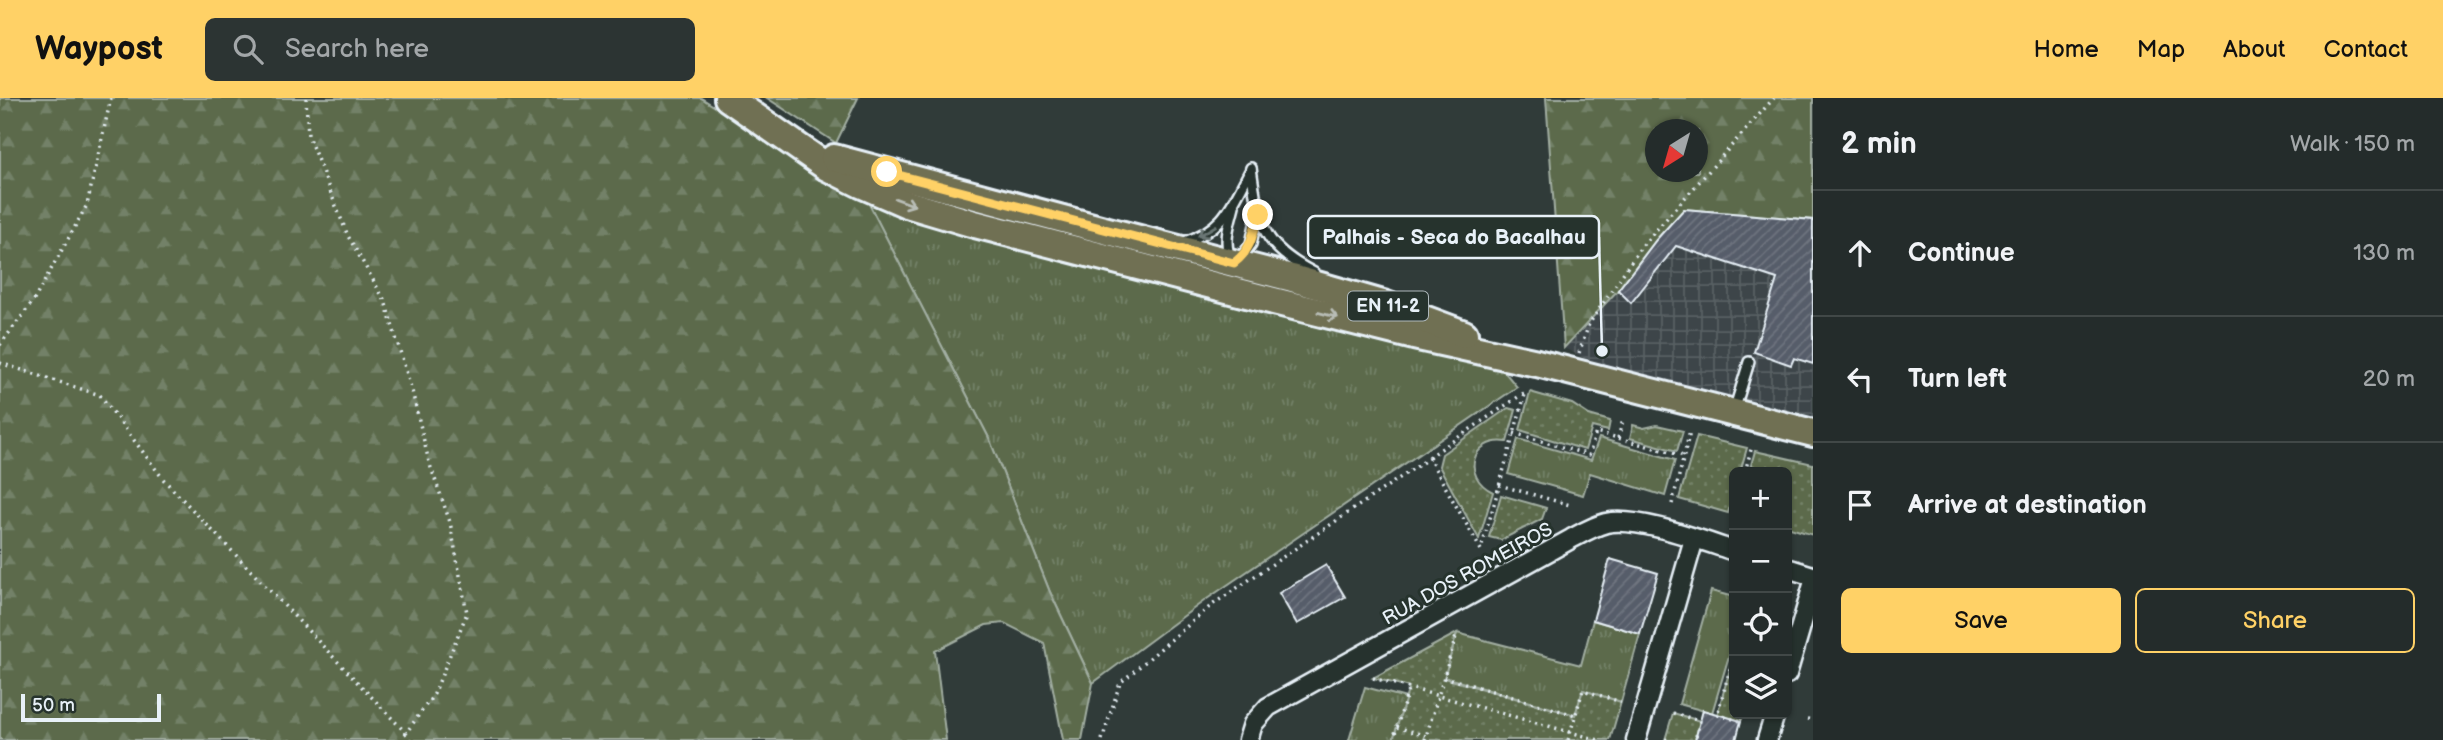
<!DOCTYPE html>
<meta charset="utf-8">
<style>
body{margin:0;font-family:"Balsamiq Sans",sans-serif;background:#2c3433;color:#f1f3f6}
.controls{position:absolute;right:21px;bottom:21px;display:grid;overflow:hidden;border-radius:10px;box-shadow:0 2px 5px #0004}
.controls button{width:63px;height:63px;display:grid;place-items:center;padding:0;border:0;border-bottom:2px solid #414847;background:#242c2b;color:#f1f3f6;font:35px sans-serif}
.compass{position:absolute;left:1645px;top:21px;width:63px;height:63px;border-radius:50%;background:#242c2b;box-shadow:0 2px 5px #0004;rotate:217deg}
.scale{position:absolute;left:21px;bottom:18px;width:140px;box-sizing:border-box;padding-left:7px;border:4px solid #e8f1f8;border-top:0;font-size:19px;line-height:24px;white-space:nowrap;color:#e8f1f8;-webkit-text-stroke:5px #26332d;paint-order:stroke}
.stop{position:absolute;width:21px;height:21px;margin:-16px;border:5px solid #ffd166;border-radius:50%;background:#fff}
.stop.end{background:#ffd166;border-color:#fff;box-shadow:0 2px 7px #0008}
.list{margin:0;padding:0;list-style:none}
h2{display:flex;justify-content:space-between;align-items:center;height:91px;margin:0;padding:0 28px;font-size:30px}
h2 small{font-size:23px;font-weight:400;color:#a3a7a9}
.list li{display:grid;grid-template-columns:46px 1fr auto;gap:21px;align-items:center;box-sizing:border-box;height:126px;padding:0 28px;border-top:2px solid #414847}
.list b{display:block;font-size:26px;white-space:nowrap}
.list em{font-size:23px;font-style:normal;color:#a3a7a9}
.actions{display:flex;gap:14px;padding:21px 28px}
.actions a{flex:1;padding:16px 0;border:2px solid #ffd166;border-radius:10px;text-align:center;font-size:24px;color:#ffd166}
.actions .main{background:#ffd166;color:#111}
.icon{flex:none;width:38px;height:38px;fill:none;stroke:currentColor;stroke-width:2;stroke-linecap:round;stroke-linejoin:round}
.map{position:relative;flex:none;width:1813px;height:642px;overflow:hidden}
header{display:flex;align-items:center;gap:42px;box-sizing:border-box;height:98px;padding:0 35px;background:#ffd166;color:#111}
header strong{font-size:33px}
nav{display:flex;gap:38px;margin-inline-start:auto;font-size:24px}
.search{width:490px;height:63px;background:#2c3433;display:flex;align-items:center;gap:18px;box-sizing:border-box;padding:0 24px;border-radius:10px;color:#a3a7a9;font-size:26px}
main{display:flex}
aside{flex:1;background:#242c2b}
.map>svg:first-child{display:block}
</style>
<header>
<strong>Waypost</strong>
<div class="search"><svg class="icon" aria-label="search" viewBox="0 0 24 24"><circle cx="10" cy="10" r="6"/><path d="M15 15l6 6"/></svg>Search here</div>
<nav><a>Home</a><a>Map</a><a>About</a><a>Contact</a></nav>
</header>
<main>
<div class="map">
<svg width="1813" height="642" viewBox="0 0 1813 642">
<defs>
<pattern id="industrial-grid" width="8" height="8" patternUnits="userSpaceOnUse" patternTransform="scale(1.75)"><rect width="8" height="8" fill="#3c4548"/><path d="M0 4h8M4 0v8" fill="none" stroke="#586063"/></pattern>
<pattern id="grass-tufts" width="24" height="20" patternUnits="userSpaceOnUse" patternTransform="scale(1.75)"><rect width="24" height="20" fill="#5c6b4c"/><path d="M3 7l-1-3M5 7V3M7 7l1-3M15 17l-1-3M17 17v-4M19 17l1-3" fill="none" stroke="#738167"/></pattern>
<pattern id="forest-firs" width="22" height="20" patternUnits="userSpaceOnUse" patternTransform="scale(1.75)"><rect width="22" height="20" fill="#5c6b4c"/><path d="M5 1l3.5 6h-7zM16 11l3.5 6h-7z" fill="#738167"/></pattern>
<pattern id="garden-dots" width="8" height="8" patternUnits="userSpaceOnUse" patternTransform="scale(1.75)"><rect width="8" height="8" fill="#5c6b4c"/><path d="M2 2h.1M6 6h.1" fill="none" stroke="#738167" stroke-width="1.8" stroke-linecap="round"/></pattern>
<pattern id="building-hatch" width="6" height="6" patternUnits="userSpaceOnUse" patternTransform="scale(1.75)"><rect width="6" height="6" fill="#575d6a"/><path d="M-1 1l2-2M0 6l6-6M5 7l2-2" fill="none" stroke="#6f7580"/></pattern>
</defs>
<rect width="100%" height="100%" fill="#303b39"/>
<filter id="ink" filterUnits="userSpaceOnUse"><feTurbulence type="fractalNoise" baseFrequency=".0143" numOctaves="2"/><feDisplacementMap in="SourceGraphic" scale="14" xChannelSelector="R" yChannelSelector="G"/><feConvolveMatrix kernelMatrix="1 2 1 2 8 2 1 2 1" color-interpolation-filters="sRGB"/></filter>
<g filter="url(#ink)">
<polygon fill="url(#industrial-grid)" points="1684,111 1813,122 1813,318 1598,267 1564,250 1618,192 1656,142"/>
<g fill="url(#grass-tufts)" stroke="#a2aea2" stroke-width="2">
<polygon points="868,104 1503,272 1517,289 1204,503 1093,585 1050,494 989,340"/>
<polygon points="1599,340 1675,362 1665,398 1590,375 1583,397 1508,376 1518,341 1591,362"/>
<polygon points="1711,493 1734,499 1734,541 1712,615 1679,606"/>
<polygon points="1593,522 1640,536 1621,604 1583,592 1575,617 1444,579 1457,535 1581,567"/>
<polygon points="1365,589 1406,600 1393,642 1349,642"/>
</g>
<g fill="url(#forest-firs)" stroke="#a2aea2" stroke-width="2" fill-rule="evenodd">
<polygon points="0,0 701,0 868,104 989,340 1050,494 1093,585 1082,642 1063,642 1044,545 1004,525 986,527 935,553 946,642 0,642"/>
<polygon points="767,0 858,0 836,45"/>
<path d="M 1546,0 L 1813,0 L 1813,122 L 1684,111 L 1656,142 L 1618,192 L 1564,250 ZM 1656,32 L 1698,32 L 1698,74 L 1656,74 Z"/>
</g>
<g fill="url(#garden-dots)" stroke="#a2aea2" stroke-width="2">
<polygon points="1530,294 1572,306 1589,317 1610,323 1608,333 1592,329 1585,352 1520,332"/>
<path d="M 1508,310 L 1516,312 L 1507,344 C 1471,339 1461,379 1493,394 L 1479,441 L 1439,368 L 1442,356 Z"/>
<polygon points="1633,327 1644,330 1657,327 1683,333 1677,353 1630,340"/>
<polygon points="1697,338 1747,350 1740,374 1734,374 1734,394 1728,415 1679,401"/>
<polygon points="1755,353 1813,366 1813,437 1787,429 1787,374 1749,374"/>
<polygon points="1501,397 1546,410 1542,421 1501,442 1489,439"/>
<polygon points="1457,535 1444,580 1575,617 1583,592 1621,604 1610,642 1393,642 1409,589 1373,580"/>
<polygon points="1734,557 1734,616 1744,616 1741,623 1717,617"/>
<polygon points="1673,615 1700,623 1695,642 1665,642"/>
</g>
<g fill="url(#building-hatch)" stroke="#e8f1f8" stroke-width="2">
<polygon points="1684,111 1813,122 1813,266 1794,260 1791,267 1754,254 1777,181 1676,148 1631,205 1618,192 1656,142"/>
<polygon points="1610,461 1658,475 1640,536 1593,522"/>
<polygon points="1326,467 1345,499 1297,526 1279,495"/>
<polygon points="1703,612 1741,623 1736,642 1695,642"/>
</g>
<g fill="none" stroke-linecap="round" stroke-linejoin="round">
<g stroke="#e8f1f8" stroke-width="14">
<g id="lane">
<path d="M 1251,70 C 1259,125 1260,147 1314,175"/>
<path d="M 1182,145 C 1225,131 1231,108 1251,71"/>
<path d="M 1230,159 C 1223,143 1230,124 1234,108"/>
<polyline points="1240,161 1251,146 1257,117"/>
<polyline points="1734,313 1749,264"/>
</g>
</g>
<g stroke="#e8f1f8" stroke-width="23">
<g id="street">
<polyline points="1787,470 1813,478"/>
<polyline points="1787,576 1813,487"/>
<path d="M 1248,642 L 1253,626 L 1268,609 L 1571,441 C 1582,435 1594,428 1606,425 C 1637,418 1703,443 1734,453"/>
<polyline points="1636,642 1694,441"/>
<polyline points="1767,642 1775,616"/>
</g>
</g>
<g stroke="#e8f1f8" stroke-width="32">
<g id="primary">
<polyline points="728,0 827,69 861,86 907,106 971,125 1262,200 1414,238 1537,265 1813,335"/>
<polyline points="834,60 1104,132 1292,180 1386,207 1464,236"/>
</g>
</g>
<g stroke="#e8f1f8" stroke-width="3.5" stroke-dasharray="2 5" stroke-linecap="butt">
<polyline points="306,0 308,38 348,138 385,203 412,293 429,364 450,424 467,515 434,596 406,635 410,642"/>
<polyline points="0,247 34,202 87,107 111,0"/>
<polyline points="1579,255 1589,226 1641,149 1774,0"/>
<polyline points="0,265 100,297 164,382 406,635"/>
<polyline points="1514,335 1589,357 1596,334 1684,358"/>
<polyline points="1618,340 1623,322"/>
<polyline points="1429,359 1524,295"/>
<polyline points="1745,374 1752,348"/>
<polyline points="1499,387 1570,407"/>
<polyline points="1672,406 1690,333"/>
<polyline points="1732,422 1734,414"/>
<polyline points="1734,557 1717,617 1741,623"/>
<polyline points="1444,579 1575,617"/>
<polyline points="1373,580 1599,642"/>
<polyline points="1673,615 1700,623 1695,642"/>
<polyline points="1807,621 1813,622"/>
<polyline points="1397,629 1426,638"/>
<polyline points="1665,641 1668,642"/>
<polyline points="1102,642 1120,585 1212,507 1429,360 1481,452 1526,293"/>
<polyline points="1393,642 1409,589"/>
<polyline points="1425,642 1457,535"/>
<polyline points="1568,642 1583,592 1621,604"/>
</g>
<use href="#lane" stroke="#26332d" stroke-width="9"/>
<use href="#street" stroke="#26332d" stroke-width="18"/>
<use href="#primary" stroke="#706f52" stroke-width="26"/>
</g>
<defs><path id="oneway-shaft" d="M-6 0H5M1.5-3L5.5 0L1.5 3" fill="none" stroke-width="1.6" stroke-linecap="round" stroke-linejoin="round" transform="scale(1.75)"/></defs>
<g stroke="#b8bdb6">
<use href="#oneway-shaft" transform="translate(905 104) rotate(20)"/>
<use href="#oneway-shaft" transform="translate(1328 217) rotate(14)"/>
</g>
<use stroke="#6a7674" href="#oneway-shaft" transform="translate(1207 133) rotate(149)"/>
</g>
<g fill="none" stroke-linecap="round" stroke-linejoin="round" filter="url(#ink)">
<path stroke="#ffd166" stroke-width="9" d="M 887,74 L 1234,165 C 1251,152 1253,137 1258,117"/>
</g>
<g text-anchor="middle" stroke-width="6" stroke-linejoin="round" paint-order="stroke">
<rect fill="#26332d" stroke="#aeb8bb" stroke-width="2" x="1348" y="193.5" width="80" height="29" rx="5"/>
<g font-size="18" font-weight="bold" fill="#e8f1f8">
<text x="1388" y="214">EN 11-2</text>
</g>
<g font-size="19" fill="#e8f1f8" stroke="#26332d">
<text transform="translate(1467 475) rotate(-29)" y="7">RUA DOS ROMEIROS</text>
</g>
</g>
<path fill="none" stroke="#e8f1f8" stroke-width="2.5" d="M1602 253L1599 139"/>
<circle fill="#e8f1f8" stroke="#26332d" stroke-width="2.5" cx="1602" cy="253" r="7"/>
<rect fill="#26332d" stroke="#e8f1f8" stroke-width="2.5" x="1308" y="118" width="291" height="42" rx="7"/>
<g font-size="21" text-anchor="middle" font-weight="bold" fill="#e8f1f8">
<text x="1454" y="146">Palhais - Seca do Bacalhau</text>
</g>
</svg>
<div class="controls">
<button>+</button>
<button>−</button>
<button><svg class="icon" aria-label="locate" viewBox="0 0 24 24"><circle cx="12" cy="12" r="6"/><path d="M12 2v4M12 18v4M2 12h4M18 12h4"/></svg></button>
<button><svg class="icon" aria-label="layers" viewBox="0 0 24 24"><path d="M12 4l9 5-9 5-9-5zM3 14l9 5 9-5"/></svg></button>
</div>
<svg class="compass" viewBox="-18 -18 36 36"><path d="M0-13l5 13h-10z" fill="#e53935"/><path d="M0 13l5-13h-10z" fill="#a3a7a9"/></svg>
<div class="scale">50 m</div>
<div class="stop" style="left:887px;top:74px"></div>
<div class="stop end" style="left:1258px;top:117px"></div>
</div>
<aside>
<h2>2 min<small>Walk · 150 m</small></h2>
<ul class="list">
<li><svg class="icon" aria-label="ahead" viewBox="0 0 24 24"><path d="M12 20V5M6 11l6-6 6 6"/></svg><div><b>Continue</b></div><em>130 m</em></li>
<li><svg class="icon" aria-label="left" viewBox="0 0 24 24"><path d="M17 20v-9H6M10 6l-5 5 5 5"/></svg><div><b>Turn left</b></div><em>20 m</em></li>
<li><svg class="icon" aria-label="arrive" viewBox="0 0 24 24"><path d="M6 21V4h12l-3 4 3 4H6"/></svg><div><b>Arrive at destination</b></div></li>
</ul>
<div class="actions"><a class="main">Save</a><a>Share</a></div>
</aside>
</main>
